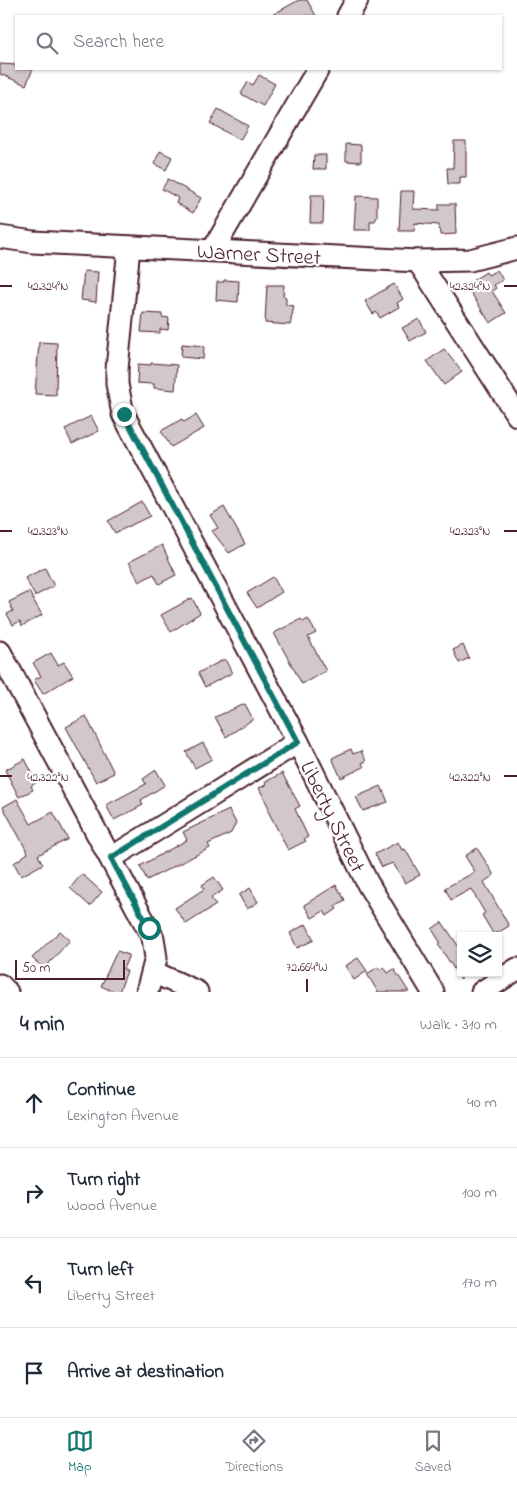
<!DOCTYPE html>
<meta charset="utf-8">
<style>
body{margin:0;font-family:"Indie Flower",sans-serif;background:#f6f6f7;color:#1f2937}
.controls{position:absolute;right:15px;bottom:15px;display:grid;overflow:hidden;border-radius:0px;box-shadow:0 1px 4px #0004}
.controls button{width:45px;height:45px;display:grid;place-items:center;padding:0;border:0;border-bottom:1px solid #e0e1e3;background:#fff;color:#1f2937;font:25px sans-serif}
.scale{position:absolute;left:15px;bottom:12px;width:110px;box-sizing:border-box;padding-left:5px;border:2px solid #4a1f2b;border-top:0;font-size:14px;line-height:18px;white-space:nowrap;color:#4a1f2b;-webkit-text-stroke:4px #fff;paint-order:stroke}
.stop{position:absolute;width:15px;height:15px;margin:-11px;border:4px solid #0f766e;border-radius:50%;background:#fff}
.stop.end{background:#0f766e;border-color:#fff;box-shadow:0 1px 5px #0008}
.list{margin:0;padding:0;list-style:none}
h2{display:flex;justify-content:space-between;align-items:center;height:65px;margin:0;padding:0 20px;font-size:21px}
h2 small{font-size:16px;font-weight:400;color:#747a83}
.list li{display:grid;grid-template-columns:32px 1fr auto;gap:15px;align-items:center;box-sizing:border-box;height:90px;padding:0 20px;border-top:1px solid #e0e1e3}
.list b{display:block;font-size:19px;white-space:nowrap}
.list p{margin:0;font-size:16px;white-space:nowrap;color:#747a83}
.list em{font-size:16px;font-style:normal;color:#747a83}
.icon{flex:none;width:28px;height:28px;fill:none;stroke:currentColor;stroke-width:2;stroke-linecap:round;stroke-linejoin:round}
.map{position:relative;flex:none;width:517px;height:992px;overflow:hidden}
.search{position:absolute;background:#fff;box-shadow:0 1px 4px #0004;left:15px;right:15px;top:15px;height:55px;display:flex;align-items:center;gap:12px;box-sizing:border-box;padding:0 18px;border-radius:0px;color:#747a83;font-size:19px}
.sheet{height:425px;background:#fff}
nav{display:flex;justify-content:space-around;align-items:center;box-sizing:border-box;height:70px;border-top:1px solid #e0e1e3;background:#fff;font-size:14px;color:#747a83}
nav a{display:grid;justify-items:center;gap:2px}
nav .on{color:#0f766e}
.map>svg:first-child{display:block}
</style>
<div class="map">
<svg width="517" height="992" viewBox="0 0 517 992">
<rect width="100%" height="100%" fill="#fff"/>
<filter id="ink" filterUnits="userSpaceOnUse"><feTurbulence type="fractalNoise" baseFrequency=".02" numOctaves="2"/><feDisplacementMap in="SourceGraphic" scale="10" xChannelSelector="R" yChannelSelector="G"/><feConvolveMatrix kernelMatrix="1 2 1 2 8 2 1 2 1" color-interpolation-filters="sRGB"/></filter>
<g filter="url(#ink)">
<g fill="#d2c7cb" stroke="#4a1f2b">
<polygon points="299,0 307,0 316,16 270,16"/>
<polygon points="0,64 16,65 16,69 33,69 26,85 0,74"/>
<polygon points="259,75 275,84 263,106 241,94 248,82 253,85"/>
<polygon points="218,109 248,126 240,140 210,123"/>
<polygon points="454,141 466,141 466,177 460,177 460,184 448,184 447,168 453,168"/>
<polygon points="346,144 361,145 361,162 346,161"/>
<polygon points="160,151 172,157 166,170 154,164"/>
<polygon points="314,155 326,155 326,169 313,169"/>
<polygon points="168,179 201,198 193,213 176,203 178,198 162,189"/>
<polygon points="401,191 414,191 413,209 439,210 439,204 455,204 456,234 440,235 439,225 415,223 414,231 399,231"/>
<polygon points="311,195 324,195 323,223 310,223"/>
<polygon points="356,196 377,197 377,217 375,221 370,221 370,230 354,230"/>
<polygon points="497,270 503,280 494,285 496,288 492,291 506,313 490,323 466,285 486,272 488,275"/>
<polygon points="84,271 98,272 96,302 81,300"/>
<polygon points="224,280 239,281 238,302 216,300 217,282 224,282"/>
<polygon points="394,284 403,299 397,303 399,307 380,318 376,312 373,314 365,301"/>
<polygon points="267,285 284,285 283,296 286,297 286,305 294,306 290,325 265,323"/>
<polygon points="143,313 162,314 162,317 169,318 168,330 160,329 160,333 141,332"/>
<polygon points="419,319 426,332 410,341 402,328"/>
<polygon points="39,342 57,343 56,395 35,394"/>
<polygon points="182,344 204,346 203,359 181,357"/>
<polygon points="444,349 462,372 444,385 427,361"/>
<polygon points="151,363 177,365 175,390 154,388 154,384 137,383 138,364 151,365"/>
<polygon points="196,415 204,428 171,447 161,431 182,419 184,422"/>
<polygon points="91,416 99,431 72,444 65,429"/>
<polygon points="142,502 150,516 115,533 108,521"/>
<polygon points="224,507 245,544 229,553 212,531 218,528 210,515"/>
<polygon points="162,545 176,575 159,584 154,574 139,582 129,562"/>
<polygon points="45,568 54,586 35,596 25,578"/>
<polygon points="273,577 282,592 257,608 247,593"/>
<polygon points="29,592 42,615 22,626 20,621 13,625 7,614 13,611 9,602"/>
<polygon points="192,598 200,613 171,632 161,615"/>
<polygon points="301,619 303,622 308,619 316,633 308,637 326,671 302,684 274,633"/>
<polygon points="463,645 469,658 459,663 453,650"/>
<polygon points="51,653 58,665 64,662 73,676 43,694 34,680 41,676 33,663"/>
<polygon points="225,659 232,673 205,687 198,673"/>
<polygon points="245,704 253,719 226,737 215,717"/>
<polygon points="86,716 114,773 96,782 66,727"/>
<polygon points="203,743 212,759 195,768 186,752"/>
<polygon points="351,749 353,754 361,751 366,761 362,763 364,767 341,778 332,758"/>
<polygon points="25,759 37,782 31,786 33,790 19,797 5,770"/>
<polygon points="156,770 165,785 141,800 143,805 114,820 106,805 146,784 143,779"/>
<polygon points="282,773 300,806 295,809 308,837 304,839 306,841 288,850 267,809 269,808 259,788 266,785 265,782"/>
<polygon points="381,786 388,802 363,811 356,797"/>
<polygon points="17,799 31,824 53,812 68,839 38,855 43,864 21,876 14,863 28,853 3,807"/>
<polygon points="229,810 236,823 231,833 208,844 210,848 147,880 140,866 187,840 183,832"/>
<polygon points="398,842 402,850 405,849 420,875 405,883 393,863 382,867 375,854"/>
<polygon points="477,848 494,875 484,882 509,926 494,935 482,915 485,913 471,889 451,900 445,888 475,872 465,856"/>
<polygon points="82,874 102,892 90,906 70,888"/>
<polygon points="214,877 223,890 211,898 216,905 186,924 175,908 204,889 202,885"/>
<polygon points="336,885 345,900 335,906 337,909 327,916 324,911 312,918 304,905"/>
<polygon points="250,888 258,902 247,909 239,895"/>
<polygon points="442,922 461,950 461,980 438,944 440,942 432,929"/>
<polygon points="306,924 314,940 297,948 290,933"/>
<polygon points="60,931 70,940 44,969 32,958"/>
<polygon points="117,951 129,955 123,969 127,971 119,992 114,992 101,986"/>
<polygon points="358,958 367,971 354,980 345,966"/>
<polygon points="378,967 380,970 384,967 388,973 394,969 409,992 378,992 367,974"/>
</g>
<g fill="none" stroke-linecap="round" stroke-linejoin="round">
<g stroke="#4a1f2b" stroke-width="25">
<g id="minor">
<polyline points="348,16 357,0"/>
<polyline points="0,237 33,242 418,261 470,260 517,248"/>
<polyline points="129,247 117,369 117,384 123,414 298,742 368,884 433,992"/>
<polyline points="213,250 318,69"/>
<polyline points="418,261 517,415"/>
<polyline points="0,652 153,938 156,958 147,992"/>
<polyline points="111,858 298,742"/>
<polyline points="153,972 197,992"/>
<polyline points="0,985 7,992"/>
<polyline points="482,992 517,969"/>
</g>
</g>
<use href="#minor" stroke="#fff" stroke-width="21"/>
</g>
</g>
<g fill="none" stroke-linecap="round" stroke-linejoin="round" filter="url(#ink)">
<polyline stroke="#0f766e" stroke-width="6" points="124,414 298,742 111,858 149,928"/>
</g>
<path fill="none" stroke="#4a1f2b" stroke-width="2" d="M 0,286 L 12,286M 504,286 L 517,286M 0,531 L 12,531M 504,531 L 517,531M 0,776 L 12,776M 504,776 L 517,776M 307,979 L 307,992"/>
<g text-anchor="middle" stroke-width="4.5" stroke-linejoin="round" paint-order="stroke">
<g font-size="22" fill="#4a1f2b" stroke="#fff">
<text transform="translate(259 253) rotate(3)" y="8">Warner Street</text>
<text transform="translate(334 816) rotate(64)" y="8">Liberty Street</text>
</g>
</g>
<g font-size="12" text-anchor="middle" fill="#4a1f2b" stroke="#fff" stroke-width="4.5" stroke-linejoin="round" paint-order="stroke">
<text x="48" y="290">42.324°N</text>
<text x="470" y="290">42.324°N</text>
<text x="48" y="535">42.323°N</text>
<text x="470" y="535">42.323°N</text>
<text x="48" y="781">42.322°N</text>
<text x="470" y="781">42.322°N</text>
<text x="307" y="971">72.664°W</text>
</g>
</svg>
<div class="controls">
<button><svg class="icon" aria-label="layers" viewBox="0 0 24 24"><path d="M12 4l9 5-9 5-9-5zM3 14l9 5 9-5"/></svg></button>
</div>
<div class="scale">50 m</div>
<div class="stop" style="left:149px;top:928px"></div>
<div class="stop end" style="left:124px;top:414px"></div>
<div class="search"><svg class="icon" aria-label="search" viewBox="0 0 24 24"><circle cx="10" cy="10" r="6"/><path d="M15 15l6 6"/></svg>Search here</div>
</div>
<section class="sheet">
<h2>4 min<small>Walk · 310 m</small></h2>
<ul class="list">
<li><svg class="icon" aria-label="ahead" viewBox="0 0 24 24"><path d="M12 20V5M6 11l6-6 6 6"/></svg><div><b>Continue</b><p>Lexington Avenue</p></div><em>40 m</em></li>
<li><svg class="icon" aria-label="right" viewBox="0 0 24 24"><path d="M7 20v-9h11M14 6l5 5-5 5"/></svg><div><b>Turn right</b><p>Wood Avenue</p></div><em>100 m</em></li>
<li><svg class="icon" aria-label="left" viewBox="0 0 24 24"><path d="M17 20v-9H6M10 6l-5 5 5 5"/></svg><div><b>Turn left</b><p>Liberty Street</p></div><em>170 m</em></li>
<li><svg class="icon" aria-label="arrive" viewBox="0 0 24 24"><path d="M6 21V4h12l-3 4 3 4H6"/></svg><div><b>Arrive at destination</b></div></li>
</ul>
</section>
<nav>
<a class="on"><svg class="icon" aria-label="map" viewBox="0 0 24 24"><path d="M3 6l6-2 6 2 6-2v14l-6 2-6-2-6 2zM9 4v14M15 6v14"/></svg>Map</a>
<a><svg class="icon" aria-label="directions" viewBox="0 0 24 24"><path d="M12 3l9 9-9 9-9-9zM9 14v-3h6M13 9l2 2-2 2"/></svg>Directions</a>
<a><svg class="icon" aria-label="saved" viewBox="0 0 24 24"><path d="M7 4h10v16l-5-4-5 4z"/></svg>Saved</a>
</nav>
